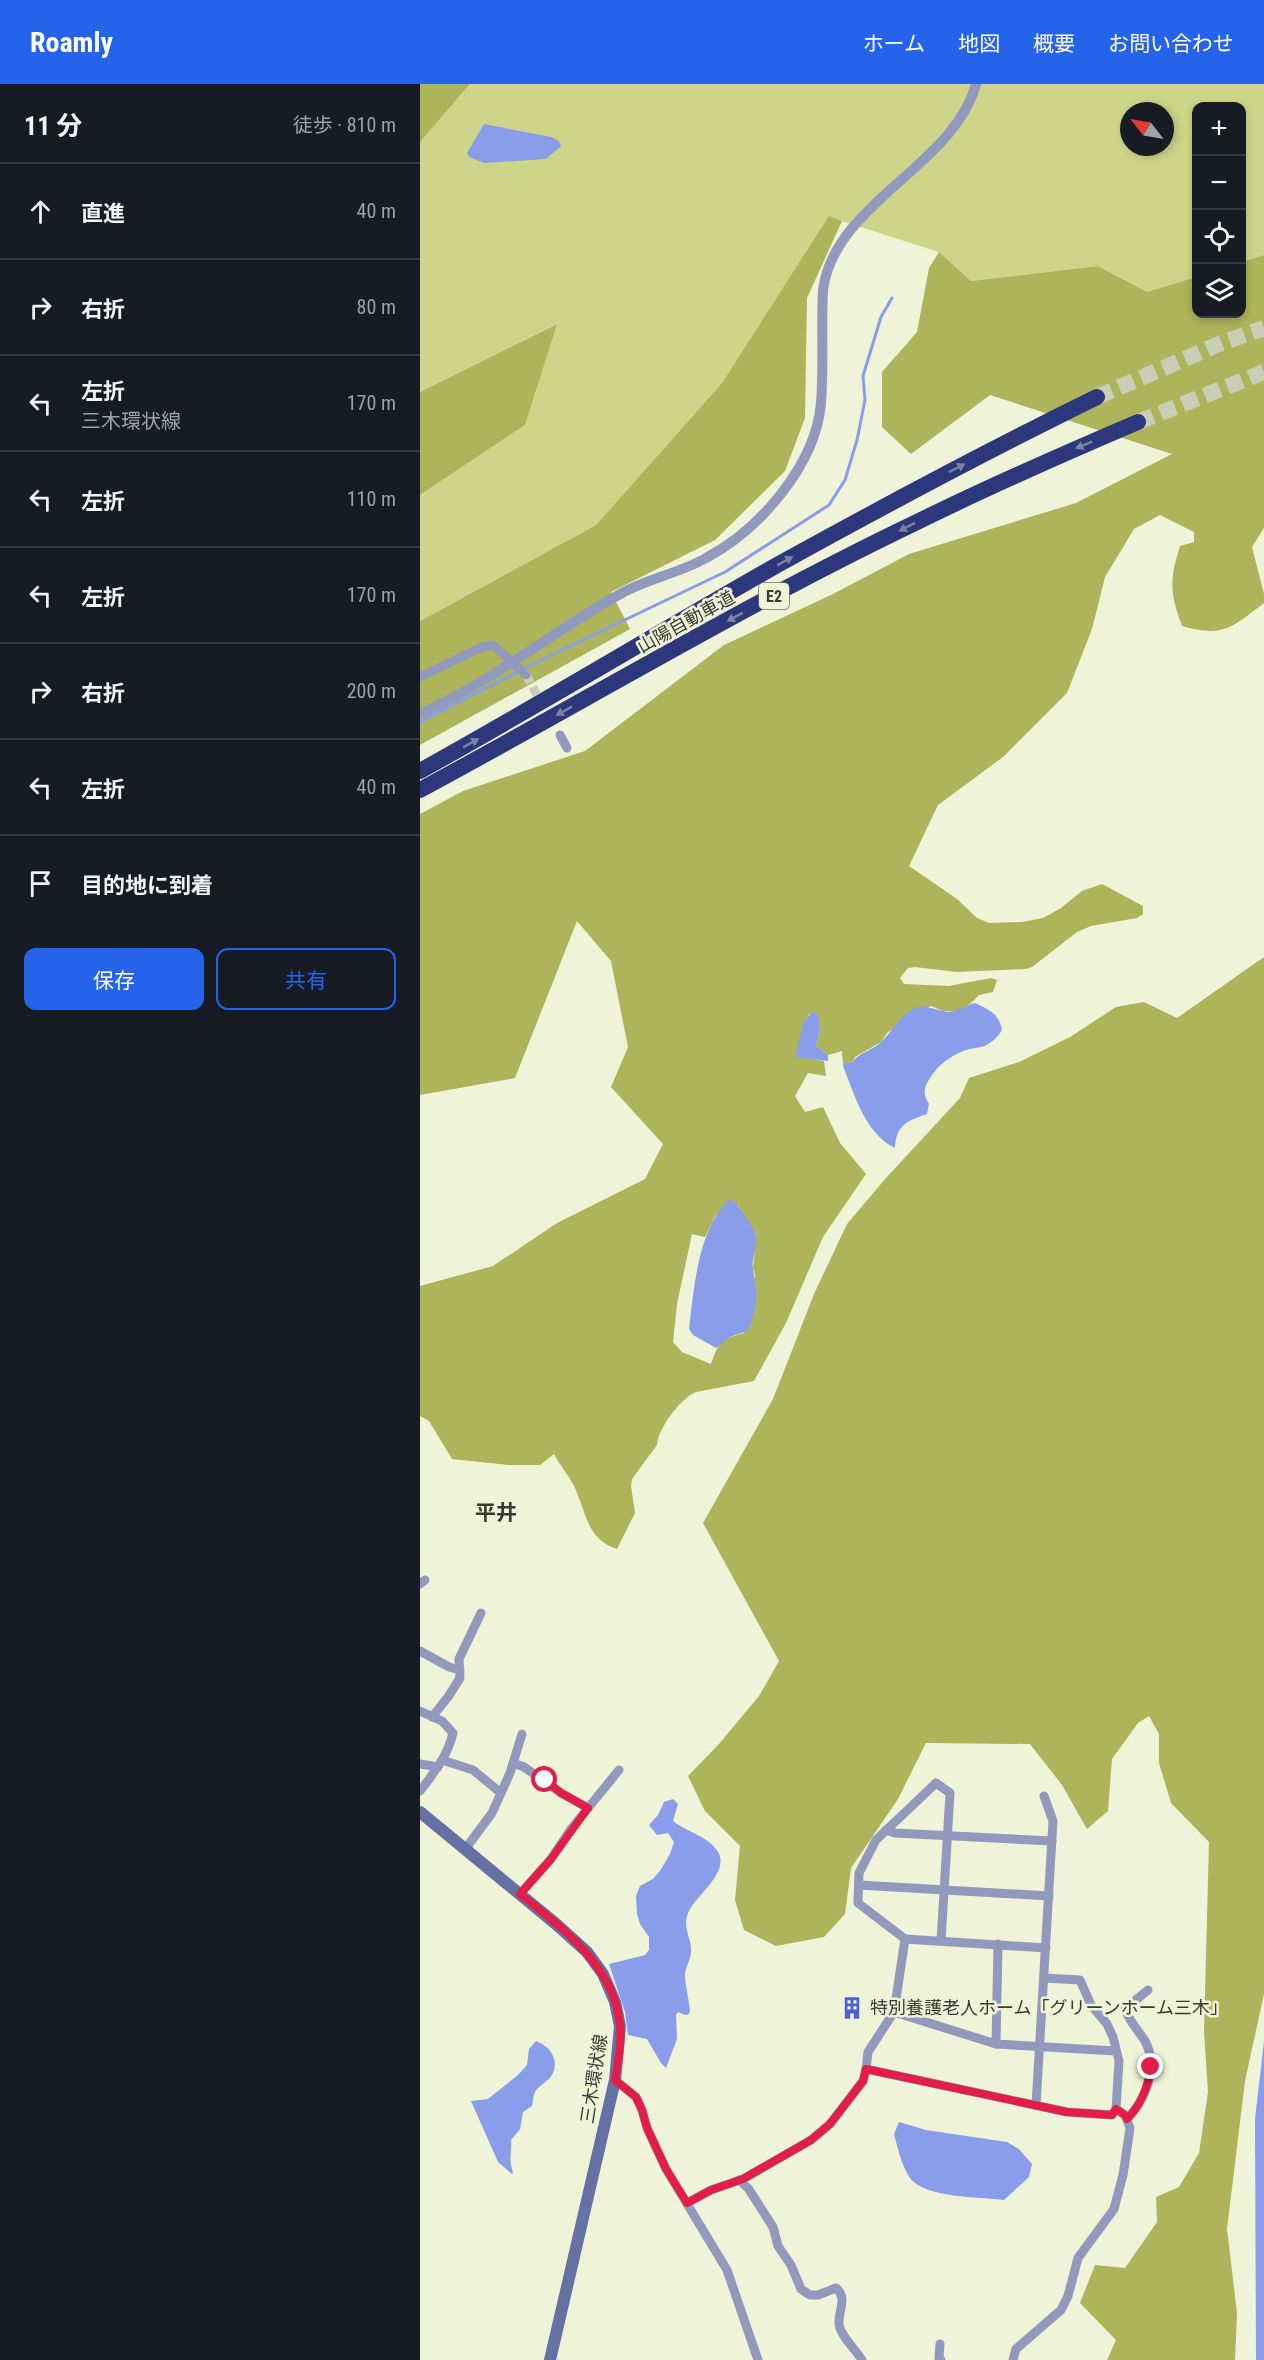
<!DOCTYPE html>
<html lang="ja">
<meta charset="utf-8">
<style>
body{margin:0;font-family:"Roboto Condensed","Noto Sans JP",sans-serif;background:#20242c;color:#f1f3f6}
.controls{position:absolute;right:18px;top:18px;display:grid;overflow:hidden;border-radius:12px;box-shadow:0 3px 9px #0003}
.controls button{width:54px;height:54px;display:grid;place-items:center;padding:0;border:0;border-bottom:2px solid #363941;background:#171b24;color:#f1f3f6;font:30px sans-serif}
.compass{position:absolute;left:700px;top:18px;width:54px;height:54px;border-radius:50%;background:#171b24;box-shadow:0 3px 9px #0003;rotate:301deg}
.stop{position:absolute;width:18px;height:18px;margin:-14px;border:4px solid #e11d48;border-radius:50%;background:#fff}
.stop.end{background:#e11d48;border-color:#fff;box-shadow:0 2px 6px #0008}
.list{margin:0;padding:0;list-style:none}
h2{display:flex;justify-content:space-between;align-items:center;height:78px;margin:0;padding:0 24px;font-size:26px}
h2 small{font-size:20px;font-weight:400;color:#9ea1a6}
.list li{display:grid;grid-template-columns:39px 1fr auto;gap:18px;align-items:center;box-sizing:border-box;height:96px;padding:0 24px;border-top:2px solid #363941}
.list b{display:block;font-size:22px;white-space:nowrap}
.list p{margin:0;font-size:20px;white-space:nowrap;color:#9ea1a6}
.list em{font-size:20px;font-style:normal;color:#9ea1a6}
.actions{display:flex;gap:12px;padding:18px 24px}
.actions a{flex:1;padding:14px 0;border:2px solid #2563eb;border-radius:12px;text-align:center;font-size:21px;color:#2563eb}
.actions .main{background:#2563eb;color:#fff}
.icon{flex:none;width:33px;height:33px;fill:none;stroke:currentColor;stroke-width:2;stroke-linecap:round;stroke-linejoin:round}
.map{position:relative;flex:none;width:844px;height:2276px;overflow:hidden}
header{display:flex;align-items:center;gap:36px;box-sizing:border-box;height:84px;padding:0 30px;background:#2563eb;color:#fff}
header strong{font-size:28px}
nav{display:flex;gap:33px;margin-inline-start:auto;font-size:21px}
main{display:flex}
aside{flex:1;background:#171b24}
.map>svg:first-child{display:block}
</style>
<header>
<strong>Roamly</strong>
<nav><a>ホーム</a><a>地図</a><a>概要</a><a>お問い合わせ</a></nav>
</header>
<main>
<aside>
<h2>11 分<small>徒歩 · 810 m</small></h2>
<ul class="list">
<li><svg class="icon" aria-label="ahead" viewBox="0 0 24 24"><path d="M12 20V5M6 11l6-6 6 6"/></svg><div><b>直進</b></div><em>40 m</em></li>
<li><svg class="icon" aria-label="right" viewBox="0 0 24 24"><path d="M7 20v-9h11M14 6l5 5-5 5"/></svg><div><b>右折</b></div><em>80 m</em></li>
<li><svg class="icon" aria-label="left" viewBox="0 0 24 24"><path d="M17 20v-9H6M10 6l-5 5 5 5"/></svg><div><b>左折</b><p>三木環状線</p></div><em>170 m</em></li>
<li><svg class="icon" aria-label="left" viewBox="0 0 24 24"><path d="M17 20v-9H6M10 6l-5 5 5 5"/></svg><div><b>左折</b></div><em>110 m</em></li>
<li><svg class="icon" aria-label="left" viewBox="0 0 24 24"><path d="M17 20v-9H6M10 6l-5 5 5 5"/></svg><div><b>左折</b></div><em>170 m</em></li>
<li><svg class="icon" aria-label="right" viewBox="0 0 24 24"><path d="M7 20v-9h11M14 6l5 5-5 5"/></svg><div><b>右折</b></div><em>200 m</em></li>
<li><svg class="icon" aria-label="left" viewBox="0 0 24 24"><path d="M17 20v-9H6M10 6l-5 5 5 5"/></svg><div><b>左折</b></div><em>40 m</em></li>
<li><svg class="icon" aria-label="arrive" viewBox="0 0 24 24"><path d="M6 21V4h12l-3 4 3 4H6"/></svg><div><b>目的地に到着</b></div></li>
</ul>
<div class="actions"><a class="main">保存</a><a>共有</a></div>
</aside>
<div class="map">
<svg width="844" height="2276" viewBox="0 0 844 2276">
<rect width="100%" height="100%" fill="#eff3d8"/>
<path fill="#ced589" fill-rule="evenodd" d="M 50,0 L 844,0 L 844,171 L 822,178 L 822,22 L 776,22 L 776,193 L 727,208 L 678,182 L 551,197 L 519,168 L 409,133 L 302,299 L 176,441 L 0,537 L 0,411 L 105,341 L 136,240 L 0,308 L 0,58 ZM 709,27 L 745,27 L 745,63 L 709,63 Z"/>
<g fill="#adb45a" fill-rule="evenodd">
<polygon points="0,0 50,0 0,58"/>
<polygon points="409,132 422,137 387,214 385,334 365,387 295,456 191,508 210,545 0,661 0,537 176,441 302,299"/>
<path d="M 519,168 L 551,197 L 678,182 L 727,208 L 776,193 L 776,230 L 822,230 L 822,178 L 844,171 L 844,444 L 832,463 L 844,510 L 844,519 C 812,543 804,554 762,542 C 750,509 749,497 760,462 L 774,458 L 774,448 L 740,431 L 714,445 L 685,493 L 672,545 L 647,609 L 583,673 L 518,721 L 489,782 L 537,815 L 557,834 L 569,839 L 602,838 L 623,834 L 641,824 L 662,807 L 682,800 L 723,822 L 723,830 L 717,834 L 671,842 L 657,848 L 612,883 L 606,885 L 537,888 L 495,883 L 488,884 L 480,894 L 484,900 L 529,902 L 571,894 L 577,896 L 573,908 L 559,911 L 549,921 L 537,927 L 523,927 L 511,922 L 468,948 L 461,958 L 435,973 L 432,979 L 426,978 L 423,982 L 422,967 L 408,971 L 396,962 L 400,947 L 390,929 C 380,943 382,958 376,972 L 404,977 L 406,992 L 388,989 L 375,1012 L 385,1028 L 403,1023 L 420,1059 L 446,1090 L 403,1153 L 366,1239 L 334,1297 L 276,1308 C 261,1314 238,1344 237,1361 L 212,1395 L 211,1402 L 215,1429 L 197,1465 C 166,1455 167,1429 154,1402 C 149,1391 140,1382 134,1370 L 120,1381 L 89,1381 L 32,1375 L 9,1337 L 0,1332 L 0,1202 L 73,1182 L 137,1139 L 225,1095 L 243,1060 L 191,1003 L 208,963 L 191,877 L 157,837 L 95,994 L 0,1011 L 0,730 L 43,707 L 165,667 L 304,561 L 413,510 L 489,470 L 656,419 L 752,370 L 570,311 L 491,370 L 462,343 L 462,288 L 497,248 L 509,184 ZM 318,1122 L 336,1151 L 333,1184 L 335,1191 L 324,1249 C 301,1255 298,1259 291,1280 L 262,1268 L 253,1258 L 257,1220 L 272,1150 L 285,1153 L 296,1131 Z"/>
<polygon points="137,240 105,341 0,411 0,308"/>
<polygon points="844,873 844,1910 825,1997 807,2145 817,2229 815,2276 687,2276 696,2256 660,2219 675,2181 705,2184 737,2138 736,2113 759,2103 779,2069 788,2008 784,1947 789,1758 751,1719 739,1679 739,1650 729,1632 718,1639 692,1675 688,1727 667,1745 642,1701 610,1660 506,1659 478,1715 431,1784 425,1830 404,1853 356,1862 324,1846 315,1816 320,1762 285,1727 268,1692 299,1660 339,1612 359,1577 283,1439 353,1315 394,1210 427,1140 466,1094 540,1014 549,994 599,978 650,953 696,923 724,918 757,934"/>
</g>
<g fill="#8a9dea">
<polygon points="64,40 131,53 139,57 141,62 126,75 64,79 49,73 47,69"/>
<path d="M 555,919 C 570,926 579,930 582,946 C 578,953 572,958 565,962 C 559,964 552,964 546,966 C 530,972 519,980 510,994 C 503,1005 503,1010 509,1020 L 507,1030 C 487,1037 476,1041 475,1064 C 445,1049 435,1012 423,982 L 426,978 L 432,979 C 438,969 450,967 459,960 C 471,950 480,930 496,924 C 507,921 513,925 523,927 C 535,930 544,922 555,919 Z"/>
<path d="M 393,928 L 399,932 L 400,947 L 396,962 L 408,971 L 408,977 L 375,973 C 381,959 379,937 393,928 Z"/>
<path d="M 310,1115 C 317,1119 335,1144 336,1152 C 338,1163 331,1174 333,1185 C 337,1211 339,1223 327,1247 L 310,1253 L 296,1264 L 273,1251 L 269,1245 C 274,1204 278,1144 310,1115 Z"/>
<path d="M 253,1715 L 258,1720 L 253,1737 C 266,1748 289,1752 298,1768 C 310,1788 276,1812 269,1827 C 261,1843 272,1854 271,1867 C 271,1875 266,1882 265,1890 C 265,1901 269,1915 270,1927 L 269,1930 L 265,1931 L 258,1928 L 256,1931 L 257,1955 L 246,1984 L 241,1979 L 227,1955 L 208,1951 L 205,1928 L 189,1880 L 225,1871 L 229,1866 L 229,1853 L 220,1840 L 217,1830 L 216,1812 L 220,1802 L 233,1795 L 240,1787 L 250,1770 L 254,1758 L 248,1749 L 237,1751 L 229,1741 L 238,1731 L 244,1718 Z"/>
<path d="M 116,1957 C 130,1962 140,1976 132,1991 C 128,1998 119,2001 115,2008 C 113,2012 113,2018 112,2022 L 103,2028 L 100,2045 L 91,2056 C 92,2069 88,2075 93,2088 L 92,2090 L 78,2078 L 51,2017 L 68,2015 L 98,1991 L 107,1981 L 109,1965 Z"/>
<polygon points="844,1957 844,2276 836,2276 835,2035"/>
<path d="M 479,2038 L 506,2046 L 587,2058 L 599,2065 L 612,2080 L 609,2093 L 584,2116 C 560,2113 504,2114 490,2094 C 481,2081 478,2064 474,2050 Z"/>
</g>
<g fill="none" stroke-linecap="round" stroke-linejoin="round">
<polyline stroke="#8a9dea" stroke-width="3" points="0,638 125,574 305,488 409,421 425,396 437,356 445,316 443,292 461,233 472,214"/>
<polyline stroke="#cbceb6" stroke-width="9" stroke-dasharray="9 4.5" stroke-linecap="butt" points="106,591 122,620"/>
<g stroke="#cbceb6" stroke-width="16" stroke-dasharray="16 8" stroke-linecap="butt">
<polyline points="677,313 799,260 844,244"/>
<polyline points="718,338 844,288"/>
</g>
<g stroke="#919abd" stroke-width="9">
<polyline points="0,593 62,563 73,561 106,591"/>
<polyline points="140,651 147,664"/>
<polyline points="0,1500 5,1496"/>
<polyline points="0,1567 29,1583 40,1586"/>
<path d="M 0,1627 L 22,1637 L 33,1649 C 28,1671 14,1689 0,1707"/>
<polyline points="12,1633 28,1613 40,1594 39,1575 61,1529"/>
<polyline points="22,1676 53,1686 81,1709"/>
<polyline points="93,1679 104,1683 141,1709 168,1724"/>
<polyline points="0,1680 18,1683"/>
<polyline points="466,1746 475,1749 632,1757"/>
<polyline points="46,1764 72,1729 90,1689 102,1650"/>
<polyline points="439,1801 629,1812"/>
<polyline points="100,1810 131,1775 151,1745 199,1686"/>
<polyline points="485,1855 626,1864"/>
<polyline points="521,1857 530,1709 516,1699 456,1756 439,1789 438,1819 485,1855 474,1928 448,1968 446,1985 647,2028 692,2031 696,2025 699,1977 693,1953 687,1940 671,1921 660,1896 624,1894"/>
<polyline points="474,1928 576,1960 696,1967"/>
<polyline points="576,1960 578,1860"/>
<polyline points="195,1996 216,2013 222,2026 227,2044 246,2085 307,2186 338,2276"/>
<polyline points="616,2021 633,1737 624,1712"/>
<path d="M 707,2035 C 726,2015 739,1983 725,1957 C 718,1946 709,1937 705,1925 L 728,1906"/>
<path d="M 319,2096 L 328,2104 L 353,2143 L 358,2162 L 371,2181 L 381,2205 L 390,2211 L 398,2211 L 416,2204 C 428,2214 418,2227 419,2240 C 420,2251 436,2266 442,2276"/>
<polyline points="267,2119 291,2106 323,2095 391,2056 410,2040 443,1997 446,1985"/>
<polyline points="520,2260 519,2274 521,2276"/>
<polyline points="593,2276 596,2265 641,2226 648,2212 658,2174 694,2125 703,2091 710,2044 705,2031 696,2025"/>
</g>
<path stroke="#919abd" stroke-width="10" d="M 0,630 C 72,598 133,547 202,509 C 229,494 260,489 286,474 C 339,446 396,381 401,319 C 404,281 401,243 403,206 C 414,119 534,82 556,0"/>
<polyline stroke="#6471a2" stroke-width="12" points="0,1728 136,1840 167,1868 183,1890 195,1918 200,1942 195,1996 130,2276"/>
<g stroke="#2d387c" stroke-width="16">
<path d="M 0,687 C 121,620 239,548 359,480 C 464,422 569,366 677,313"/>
<path d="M 0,706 C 165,617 326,520 495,439 C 568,403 643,370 718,338"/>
</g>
</g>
<defs><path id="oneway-solid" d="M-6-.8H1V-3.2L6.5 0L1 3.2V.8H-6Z" transform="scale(1.5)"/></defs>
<g fill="#7b83a1">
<use href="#oneway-solid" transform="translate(664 361) rotate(157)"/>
<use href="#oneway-solid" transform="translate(537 384) rotate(-28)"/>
<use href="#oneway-solid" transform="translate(487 443) rotate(153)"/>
<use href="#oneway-solid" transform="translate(365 477) rotate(-29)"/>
<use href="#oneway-solid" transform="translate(315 533) rotate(151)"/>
<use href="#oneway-solid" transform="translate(144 627) rotate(151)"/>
<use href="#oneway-solid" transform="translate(51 659) rotate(-29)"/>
</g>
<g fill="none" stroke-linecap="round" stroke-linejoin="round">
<path stroke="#e11d48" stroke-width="8" d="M 125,1696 L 141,1709 L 168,1724 L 131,1775 L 100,1810 C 143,1845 194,1881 200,1941 C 202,1959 198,1978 195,1996 L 216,2013 L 222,2026 L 227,2044 L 246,2085 L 267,2119 L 291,2106 L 323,2095 L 391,2056 L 410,2040 L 443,1997 L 446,1985 L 647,2028 L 692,2031 L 696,2025 L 705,2031 L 707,2035 C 722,2020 728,2003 731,1983"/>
</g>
<defs>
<g id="building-bare" transform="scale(1.8)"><path d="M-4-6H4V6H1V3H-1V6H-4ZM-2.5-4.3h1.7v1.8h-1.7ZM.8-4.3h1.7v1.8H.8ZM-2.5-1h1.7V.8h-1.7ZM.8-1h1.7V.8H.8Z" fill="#4f60d5" stroke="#eff3d8" stroke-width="2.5" paint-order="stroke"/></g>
</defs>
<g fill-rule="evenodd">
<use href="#building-bare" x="432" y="1924"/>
</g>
<g text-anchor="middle" stroke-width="5" stroke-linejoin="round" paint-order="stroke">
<rect fill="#eff3d8" stroke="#707262" stroke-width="1.5" x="339" y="499" width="30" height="26" rx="4.5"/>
<g font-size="16" font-weight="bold" fill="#393a30">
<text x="354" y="518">E2</text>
</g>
<g font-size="18" fill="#393a30" stroke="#eff3d8">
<text transform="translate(266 538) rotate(-29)" y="6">山陽自動車道</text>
<text transform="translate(174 1995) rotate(-81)" y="6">三木環状線</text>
</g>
<g font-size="18" fill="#393a30" stroke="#eff3d8" text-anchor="start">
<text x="450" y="1930">特別養護老人ホーム「グリーンホーム三木」</text>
</g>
<g font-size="21" font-weight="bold" fill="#393a30" stroke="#eff3d8">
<text x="76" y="1436">平井</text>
</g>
</g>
</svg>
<div class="controls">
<button>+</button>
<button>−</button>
<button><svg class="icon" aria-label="locate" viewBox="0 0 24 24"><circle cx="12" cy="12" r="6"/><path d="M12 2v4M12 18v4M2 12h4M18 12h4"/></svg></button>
<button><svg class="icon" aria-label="layers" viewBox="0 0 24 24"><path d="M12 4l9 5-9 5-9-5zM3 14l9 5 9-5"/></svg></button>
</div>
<svg class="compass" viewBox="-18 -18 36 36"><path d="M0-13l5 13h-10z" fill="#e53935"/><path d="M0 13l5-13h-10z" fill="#9ea1a6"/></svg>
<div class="stop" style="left:125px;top:1696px"></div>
<div class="stop end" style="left:731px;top:1983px"></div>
</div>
</main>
